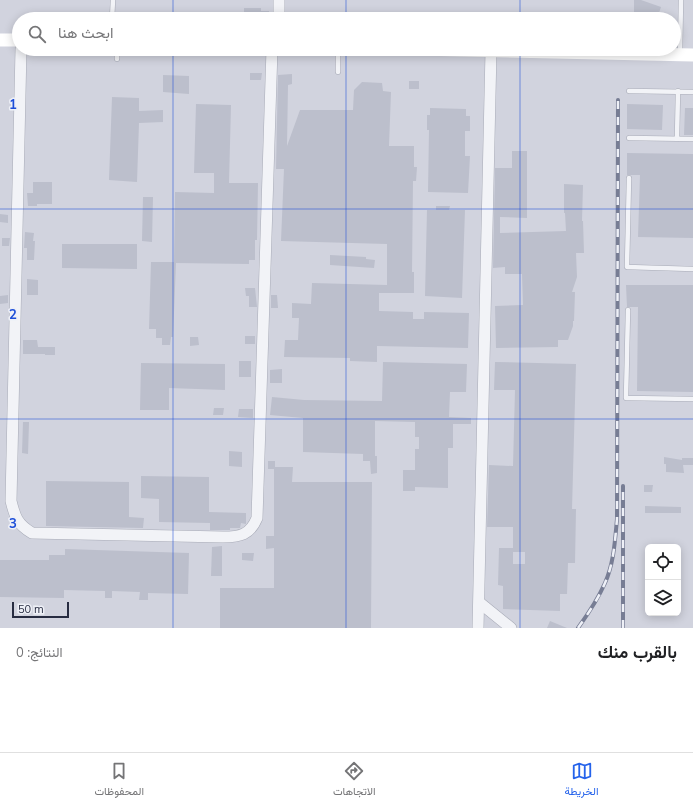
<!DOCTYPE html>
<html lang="ar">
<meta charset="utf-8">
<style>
body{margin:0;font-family:Mulish,Vazirmatn,sans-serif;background:#f2f2f2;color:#202124;direction:rtl}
.controls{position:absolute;right:12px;bottom:12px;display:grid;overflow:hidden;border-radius:6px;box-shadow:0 2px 10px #0003}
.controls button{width:36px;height:36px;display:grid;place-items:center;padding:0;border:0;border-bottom:1px solid #e0e0e0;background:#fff;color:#202124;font:20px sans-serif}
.scale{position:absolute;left:12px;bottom:10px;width:57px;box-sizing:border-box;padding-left:4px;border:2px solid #272c41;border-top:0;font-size:11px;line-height:14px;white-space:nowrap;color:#272c41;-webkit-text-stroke:3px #eef0f7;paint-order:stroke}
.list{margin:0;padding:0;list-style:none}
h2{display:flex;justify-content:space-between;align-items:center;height:52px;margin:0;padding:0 16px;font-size:17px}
h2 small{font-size:13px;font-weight:400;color:#757577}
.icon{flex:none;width:22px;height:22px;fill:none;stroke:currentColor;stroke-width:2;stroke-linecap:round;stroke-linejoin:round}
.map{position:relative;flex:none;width:693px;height:628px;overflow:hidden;direction:ltr}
.search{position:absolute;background:#fff;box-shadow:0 2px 10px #0003;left:12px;right:12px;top:12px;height:44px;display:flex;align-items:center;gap:10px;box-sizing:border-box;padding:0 14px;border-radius:22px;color:#757577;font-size:15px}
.sheet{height:124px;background:#fff}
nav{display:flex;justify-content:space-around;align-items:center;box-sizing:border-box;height:56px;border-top:1px solid #e0e0e0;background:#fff;font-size:11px;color:#757577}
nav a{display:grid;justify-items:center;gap:2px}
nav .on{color:#2563eb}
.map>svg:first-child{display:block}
</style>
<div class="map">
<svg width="693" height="628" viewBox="0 0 693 628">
<rect width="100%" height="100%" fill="#dfe1e9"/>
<path fill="#d1d3de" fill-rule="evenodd" d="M 0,0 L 693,0 L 693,628 L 0,628 ZM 19,19 L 674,19 L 674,49 L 19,49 ZM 648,547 L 678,547 L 678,613 L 648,613 Z"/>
<g fill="#bcbfcc" fill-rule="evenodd">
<polygon points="634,0 641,0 661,7 657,19 641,13 641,19 634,19"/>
<polygon points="244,8 261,8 261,11 269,11 269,18 244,19"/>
<polygon points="250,73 262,73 261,80 250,80"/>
<polygon points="292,74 292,84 288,85 287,146 300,110 353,110 354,90 362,82 382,83 383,91 391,92 389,146 414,146 414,167 417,167 416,181 413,181 412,272 414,272 414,293 379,293 379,311 413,312 413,319 424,319 424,312 469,313 468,348 377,346 377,362 350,361 350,358 284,357 285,340 298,340 299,318 292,318 292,303 311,304 312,283 387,285 387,244 281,241 284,169 276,169 278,75"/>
<polygon points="163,75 189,76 189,94 163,92"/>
<rect x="409" y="81" width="10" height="8"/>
<polygon points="112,97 139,98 139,111 163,110 163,122 139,123 137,182 109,180"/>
<polygon points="196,104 231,105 229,183 258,183 257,240 255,240 255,260 249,260 249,264 176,263 173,337 171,337 170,345 162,345 162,338 156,338 156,329 149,329 151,262 174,262 175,192 214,193 214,173 194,173"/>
<polygon points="627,104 663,105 662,130 627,129"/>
<polygon points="430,108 466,109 466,116 470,116 470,131 465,131 465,156 470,156 468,193 428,192 429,130 427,130 427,115 430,115"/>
<polygon points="685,108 693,108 693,135 684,135"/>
<polygon points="512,151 527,151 527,218 500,217 500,233 566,231 565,213 564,213 564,184 583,185 582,221 583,221 584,253 576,253 577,277 572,292 575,292 574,321 573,321 573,326 568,340 558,340 558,347 496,348 495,306 523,305 522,274 505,274 505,267 493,268 495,168 512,168"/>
<polygon points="627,153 693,154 693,238 638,237 640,175 627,175"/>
<polygon points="33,182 52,182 52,204 37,204 37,206 28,206 27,193 33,193"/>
<polygon points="143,197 153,197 152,242 142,241"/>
<polygon points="436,206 450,206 449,210 465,210 462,298 425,296 427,210 436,210"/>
<polygon points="0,214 8,215 8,223 0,222"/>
<polygon points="25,232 34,233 33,241 35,241 34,260 27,260 27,248 24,248"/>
<polygon points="2,238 10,238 9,246 2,246"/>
<polygon points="62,244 137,244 137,269 62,268"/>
<polygon points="330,255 366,257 366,259 375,260 374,268 330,265"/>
<polygon points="27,279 38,280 38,295 27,295"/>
<polygon points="626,285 693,285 693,392 637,391 638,307 627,307"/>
<polygon points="245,288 255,288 257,307 249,307 249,296 246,296"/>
<polygon points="8,295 8,303 0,304 0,296"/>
<polygon points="271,295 277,295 278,308 271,308"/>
<rect x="245" y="336" width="10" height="8"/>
<polygon points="190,337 198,337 199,345 190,346"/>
<polygon points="23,340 37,340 38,347 55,347 55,355 45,355 45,354 23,354"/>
<rect x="239" y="361" width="12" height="16"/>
<polygon points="383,362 467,364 466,392 450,392 449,417 471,418 471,424 453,424 453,448 448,448 448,488 415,487 415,491 403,491 403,470 415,470 415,449 419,449 419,437 415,437 415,422 375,421 375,456 377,456 377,473 371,474 370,461 363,461 363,454 303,452 303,418 270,415 272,397 304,400 382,401"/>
<path d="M 495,362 L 576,364 L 572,509 L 576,509 L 575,563 L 568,563 L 567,594 L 560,594 L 560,611 L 503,609 L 503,586 L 498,585 L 499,548 L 513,548 L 513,527 L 487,527 L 489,465 L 513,466 L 515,390 L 494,390 ZM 513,552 L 525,552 L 525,564 L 513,564 Z"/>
<polygon points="141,363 225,364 225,390 169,388 169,410 140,410"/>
<polygon points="282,369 282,383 270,383 270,370"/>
<polygon points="214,408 224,408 223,415 213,415"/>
<polygon points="239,409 253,409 253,418 238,417"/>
<polygon points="23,422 29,422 28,454 22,453"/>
<polygon points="229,451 242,452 242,467 229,466"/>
<polygon points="664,457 682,460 682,458 693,458 693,465 683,465 684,473 666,472 666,464 664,464"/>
<polygon points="268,461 275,461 275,467 293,467 292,482 372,482 371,628 220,628 220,588 274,588 274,548 266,549 266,536 274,536 274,469 268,469"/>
<polygon points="141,476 209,477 209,512 246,513 246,524 241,523 240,528 230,528 230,530 210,530 210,523 159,522 159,499 141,498"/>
<polygon points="46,481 129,482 129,517 144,518 143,528 46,526"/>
<polygon points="644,485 653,485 652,492 644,492"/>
<polygon points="645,506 681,507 681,513 645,513"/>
<polygon points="222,546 222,576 211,576 212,547"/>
<polygon points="65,549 189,553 188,594 148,593 148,600 139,600 140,592 112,591 112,598 105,598 105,591 64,590 64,598 0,597 0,560 49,560 49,555 65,555"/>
<polygon points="242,553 254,553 253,561 242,560"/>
<polygon points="550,621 567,628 547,628"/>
</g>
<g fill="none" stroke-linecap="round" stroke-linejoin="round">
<g stroke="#a8abb7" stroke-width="5.5">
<g id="service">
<polyline points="112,19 113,0"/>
<polyline points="117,49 117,59"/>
<polyline points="680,53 681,0"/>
<polyline points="338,72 338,49"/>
<polyline points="629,91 693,92"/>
<polyline points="629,138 693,139"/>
<polyline points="677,138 678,91"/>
<polyline points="629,178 627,267 693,269"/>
<polyline points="628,310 626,398 693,399"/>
</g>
</g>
<g stroke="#a8abb7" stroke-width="12">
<g id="tertiary">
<polyline points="279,19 279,0"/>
<path d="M 21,49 L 11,501 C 15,517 17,524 32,533 L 223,537 C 240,537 250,535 257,518 L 272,49"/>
<polyline points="480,603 511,628"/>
<polyline points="478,628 491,51"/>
</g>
</g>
<use href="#service" stroke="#f2f3f7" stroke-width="4.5"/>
<use href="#tertiary" stroke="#f2f3f7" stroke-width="11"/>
<g stroke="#fff" stroke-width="13">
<polyline points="0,40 19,40"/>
<polyline points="416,49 693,55"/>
</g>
<g stroke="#777d94" stroke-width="4">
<g id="rail">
<path d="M 578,628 C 588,614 598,599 605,583 C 614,563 615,540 617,519 L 618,100"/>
<polyline points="623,628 623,486"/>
</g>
</g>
<use href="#rail" stroke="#eef0f7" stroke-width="2.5" stroke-dasharray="8" stroke-linecap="butt"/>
</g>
<path fill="none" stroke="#1d4ed8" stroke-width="1" stroke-opacity="0.55" d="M 173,0 L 173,19M 346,0 L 346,19M 520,0 L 520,19M 173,49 L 173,628M 346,49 L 346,628M 520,49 L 520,628M 0,209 L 693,209M 0,419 L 693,419"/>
<g font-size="13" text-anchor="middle" font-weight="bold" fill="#1d4ed8" stroke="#eef0f7" stroke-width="3" stroke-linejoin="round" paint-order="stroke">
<text x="13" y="109">1</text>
<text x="13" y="319">2</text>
<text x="13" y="528">3</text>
</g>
</svg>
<div class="controls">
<button><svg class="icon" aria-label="locate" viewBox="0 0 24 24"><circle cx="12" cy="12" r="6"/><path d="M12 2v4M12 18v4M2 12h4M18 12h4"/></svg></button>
<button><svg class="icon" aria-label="layers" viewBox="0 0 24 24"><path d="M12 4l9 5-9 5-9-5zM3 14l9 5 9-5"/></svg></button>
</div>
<div class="scale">50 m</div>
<div class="search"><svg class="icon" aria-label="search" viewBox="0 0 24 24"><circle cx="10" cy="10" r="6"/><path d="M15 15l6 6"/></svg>ابحث هنا</div>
</div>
<section class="sheet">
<h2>بالقرب منك<small>النتائج: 0</small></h2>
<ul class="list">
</ul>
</section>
<nav>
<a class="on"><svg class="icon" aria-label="map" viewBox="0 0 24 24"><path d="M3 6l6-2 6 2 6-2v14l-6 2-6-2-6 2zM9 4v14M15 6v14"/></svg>الخريطة</a>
<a><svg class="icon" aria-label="directions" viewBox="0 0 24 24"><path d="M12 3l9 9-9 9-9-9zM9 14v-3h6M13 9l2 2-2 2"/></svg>الاتجاهات</a>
<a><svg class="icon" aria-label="saved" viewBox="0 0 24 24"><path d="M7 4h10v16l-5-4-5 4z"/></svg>المحفوظات</a>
</nav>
